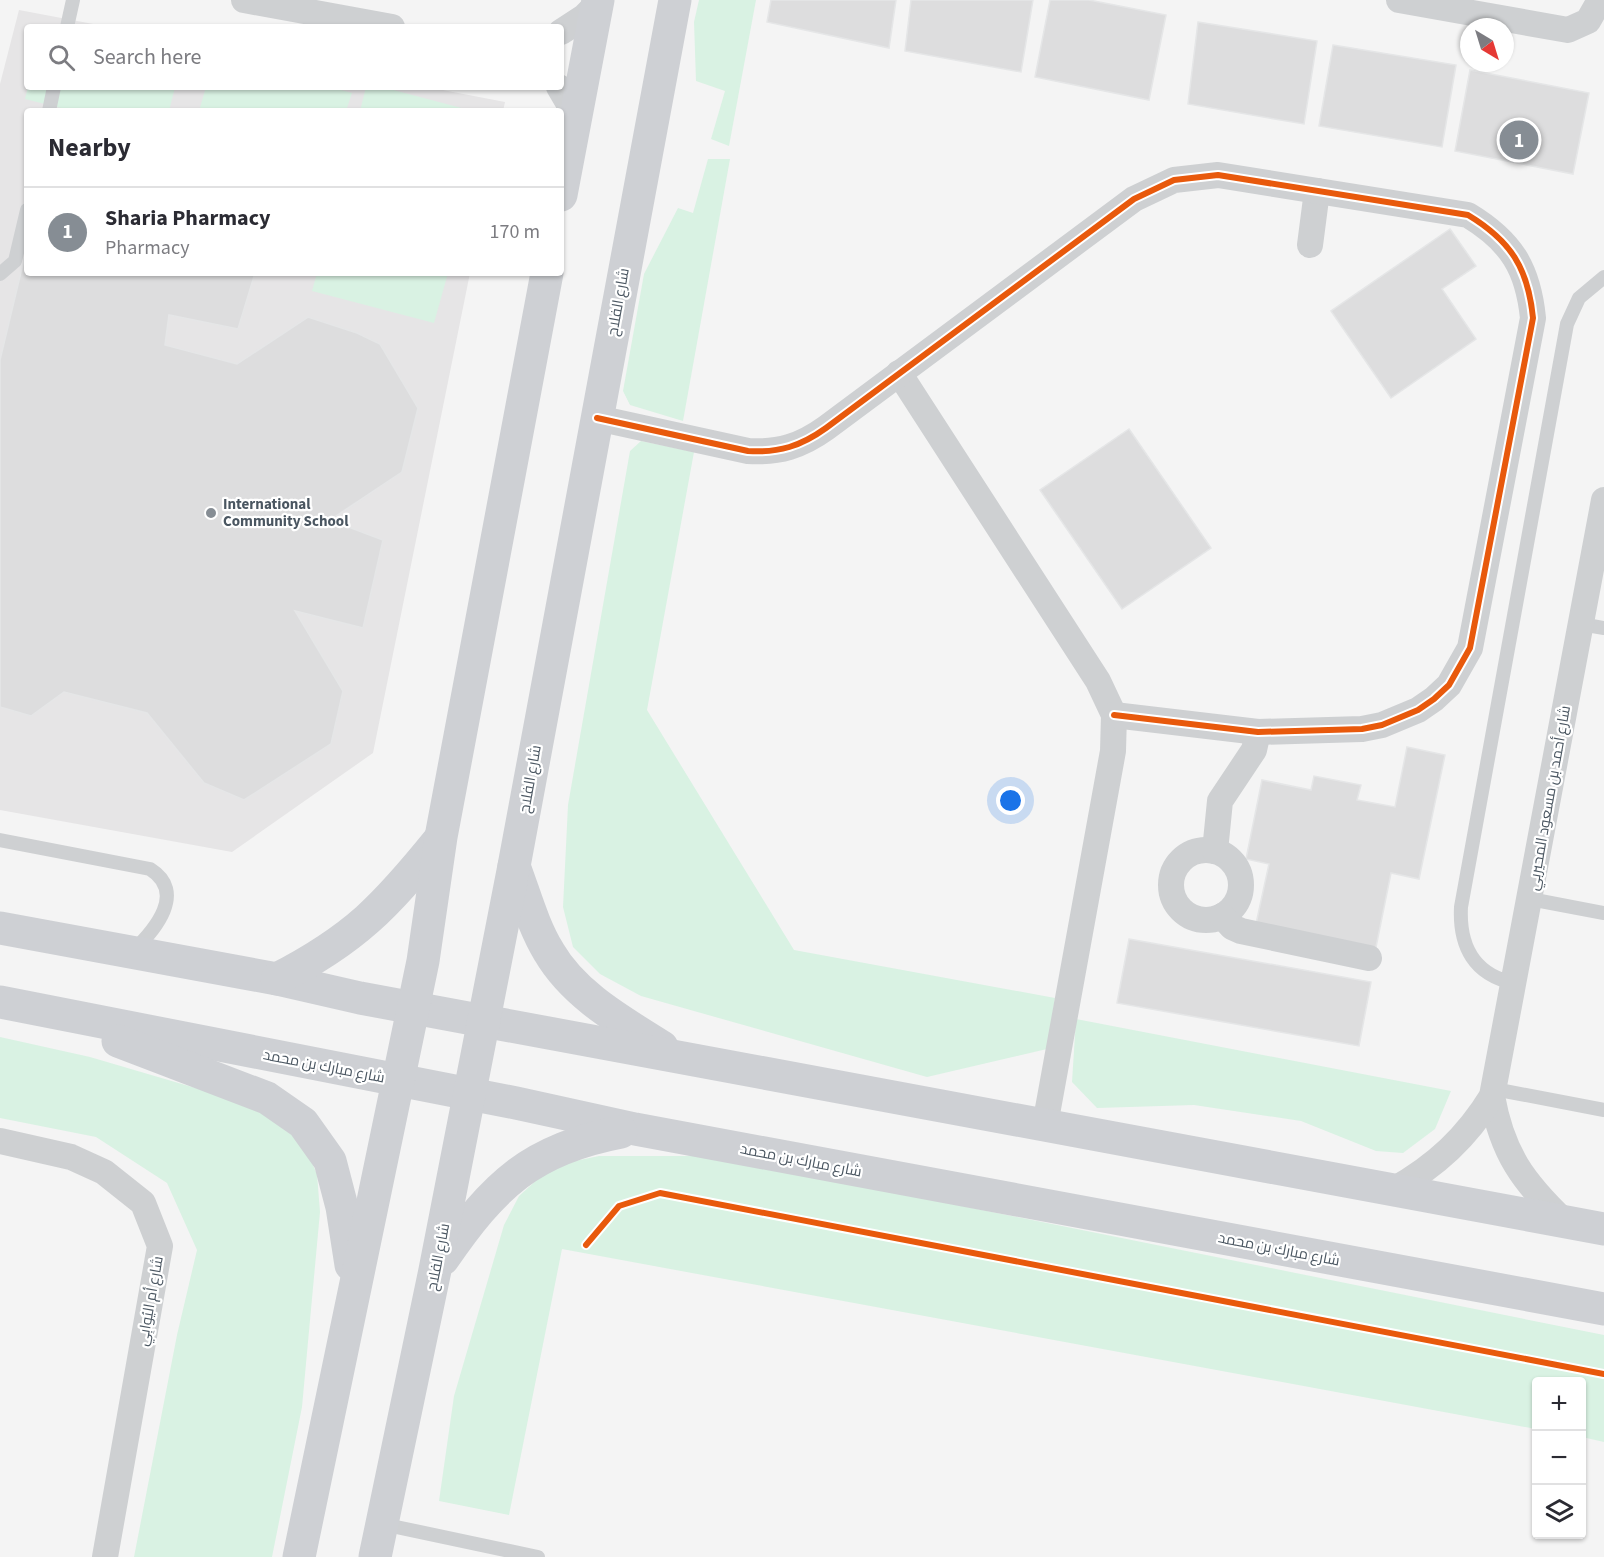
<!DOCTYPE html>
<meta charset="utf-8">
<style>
body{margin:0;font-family:"Source Sans 3",Cairo,sans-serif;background:#f7f7f7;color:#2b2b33}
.controls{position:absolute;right:18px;bottom:18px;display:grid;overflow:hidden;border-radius:6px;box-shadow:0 2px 4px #0004}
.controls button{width:54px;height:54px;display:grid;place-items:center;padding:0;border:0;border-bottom:2px solid #e1e1e2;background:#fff;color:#2b2b33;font:30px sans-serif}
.compass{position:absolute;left:1460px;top:18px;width:54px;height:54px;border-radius:50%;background:#fff;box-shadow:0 2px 4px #0004;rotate:142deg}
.you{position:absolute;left:1011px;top:801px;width:21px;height:21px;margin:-15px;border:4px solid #fff;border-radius:50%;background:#1a73e8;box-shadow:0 0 0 9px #1a73e833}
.badge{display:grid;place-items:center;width:39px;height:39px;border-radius:50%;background:#868d94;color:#fff;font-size:20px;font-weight:700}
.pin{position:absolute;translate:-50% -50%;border:3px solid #fff;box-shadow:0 2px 6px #0006}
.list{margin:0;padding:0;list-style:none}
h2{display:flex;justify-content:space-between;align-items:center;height:78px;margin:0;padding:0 24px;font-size:26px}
h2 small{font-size:20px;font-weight:400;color:#7c7c81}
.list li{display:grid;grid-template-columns:39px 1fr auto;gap:18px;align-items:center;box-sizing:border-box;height:90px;padding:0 24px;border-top:2px solid #e1e1e2}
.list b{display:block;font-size:22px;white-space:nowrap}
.list p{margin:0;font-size:20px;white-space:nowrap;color:#7c7c81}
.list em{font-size:20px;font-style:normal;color:#7c7c81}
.icon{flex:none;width:33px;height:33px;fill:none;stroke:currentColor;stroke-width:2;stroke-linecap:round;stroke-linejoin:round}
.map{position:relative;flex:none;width:1604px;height:1557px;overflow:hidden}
.search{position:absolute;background:#fff;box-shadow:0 2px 4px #0004;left:24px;top:24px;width:540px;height:66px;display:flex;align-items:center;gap:15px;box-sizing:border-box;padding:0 21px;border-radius:6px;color:#7c7c81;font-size:22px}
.panel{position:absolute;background:#fff;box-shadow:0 2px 4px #0004;left:24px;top:108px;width:540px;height:168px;border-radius:6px}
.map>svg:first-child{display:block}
</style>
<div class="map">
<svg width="1604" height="1557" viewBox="0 0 1604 1557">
<rect width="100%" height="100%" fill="#f4f4f4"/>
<polygon fill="#e6e5e6" points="19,10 109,27 27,27 27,87 427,87 505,102 503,111 27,111 27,273 470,273 373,753 232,852 0,810 0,84"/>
<g fill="#d9f2e3">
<polygon points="699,0 756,0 729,146 711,139 725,91 696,81 694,22"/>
<polygon points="28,87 175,87 169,111 73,111 25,99"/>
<polygon points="206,87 330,87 352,93 346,111 199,111"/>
<polygon points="366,87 382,87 473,111 360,111"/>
<polygon points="708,159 730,159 683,421 630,405 623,391 644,274 678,208 693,213"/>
<polygon points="317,273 448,273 434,323 312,291"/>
<polygon points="641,441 694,452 647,710 794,950 1055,998 1047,1049 927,1077 641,996 600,974 573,947 563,907 568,805 630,451"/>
<polygon points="1076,1019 1451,1091 1435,1129 1403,1153 1376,1151 1301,1121 1194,1105 1097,1108 1072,1082"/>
<polygon points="0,1037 90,1057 250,1104 303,1143 317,1174 320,1212 302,1407 272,1557 134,1557 177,1335 197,1250 167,1183 96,1137 0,1118"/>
<polygon points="599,1156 714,1156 1604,1335 1604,1442 1582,1437 1582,1382 1536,1382 1536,1429 562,1249 509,1515 439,1501 454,1396 504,1225 519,1196 541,1176 565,1163"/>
</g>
<g fill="#ddddde" stroke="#e5e6e7" stroke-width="1.5">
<polygon points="771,0 896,0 889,48 767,22"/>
<polygon points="911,0 1033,0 1021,72 905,51"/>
<polygon points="1050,0 1089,0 1166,15 1149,100 1035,77"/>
<polygon points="1198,22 1317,41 1304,124 1188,104"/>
<polygon points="1333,45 1456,65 1442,147 1319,126"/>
<polygon points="1470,70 1589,93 1573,174 1455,151"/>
<polygon points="1450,229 1476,266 1442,289 1476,339 1391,398 1331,311"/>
<polygon points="27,247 27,273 255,273 238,329 169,315 165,345 237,364 308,317 357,333 380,344 418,408 402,472 330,520 383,540 363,628 295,611 343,691 331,744 244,800 204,783 147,713 64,692 31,716 0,707 0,360"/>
<polygon points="1129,429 1211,548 1122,609 1040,490"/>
<polygon points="1407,747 1445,755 1419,879 1391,873 1374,957 1254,933 1269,864 1246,859 1262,780 1311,790 1314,776 1361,785 1357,800 1395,807"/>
<polygon points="1129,939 1371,982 1359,1046 1117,1003"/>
</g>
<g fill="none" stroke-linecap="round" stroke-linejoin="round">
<g stroke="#ced0d2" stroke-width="14">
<polyline points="67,27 73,0"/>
<polyline points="49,111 54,87"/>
<polyline points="0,274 15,261 27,210"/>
<polyline points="1581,624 1604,628"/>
<path d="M 0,840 L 150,869 C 187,892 155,930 133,951"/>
<polyline points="1530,899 1604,913"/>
<path d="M 1514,983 C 1474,975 1459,946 1461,907 L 1567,324 L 1579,298 L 1604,277"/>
<polyline points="1494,1089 1604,1110"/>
<polyline points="382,1524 538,1557"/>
</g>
<g stroke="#ced0d2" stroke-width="26">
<polyline points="244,0 392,27"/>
<polyline points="1399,0 1568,30 1588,21 1600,0"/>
<polyline points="561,32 584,17 597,4"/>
<polyline points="559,87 576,116"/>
<polyline points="1310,245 1317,191"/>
<polyline points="899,373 1098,681 1114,715 1113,751 1045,1125"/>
<path d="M 597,418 L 748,451 C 779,453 801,446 826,428 L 1134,199 L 1174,180 L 1218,175 L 1468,215 C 1511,241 1528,268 1533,318 L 1470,648 L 1449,685 L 1434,699 L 1418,710 L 1382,725 L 1362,729 L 1258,732 L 1114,715"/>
<circle cx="1206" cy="885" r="35"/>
<polyline points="1215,851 1220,801 1254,750 1258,732"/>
<polyline points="1222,916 1232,927 1241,931 1369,958"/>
<path d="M 1492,1096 C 1502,1153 1523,1182 1565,1222"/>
<polyline points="0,1141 71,1157 104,1172 143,1203 160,1246 105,1557"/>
<path d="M 1393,1190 C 1436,1166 1467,1137 1492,1096 L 1604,500"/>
</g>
<g stroke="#ced0d4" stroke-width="33">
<polyline points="561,195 598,0"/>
<path d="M 514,866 C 525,895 533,926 549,952 C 574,995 621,1021 662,1047"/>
<polyline points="0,928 277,979 360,998 1604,1229"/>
<path d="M 277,979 C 355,939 385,907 440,839"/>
<polyline points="0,1002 516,1103 635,1129 1604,1309"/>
<polyline points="118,1041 267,1098 303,1123 330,1161 342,1207 351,1265"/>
<path d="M 443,1259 C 494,1185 531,1149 621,1132"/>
<polyline points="299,1557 423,961 441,837 547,273"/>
<polyline points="375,1557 435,1270 514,866 675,0"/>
</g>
<g stroke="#fff" stroke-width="10">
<g id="cycleway">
<path d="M 597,418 L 748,451 C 779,453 801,446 826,428 L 1134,199 L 1174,180 L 1218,175 L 1468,215 C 1511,241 1528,268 1533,318 L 1470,648 L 1449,685 L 1434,699 L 1418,710 L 1382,725 L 1362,729 L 1258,732 L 1114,715"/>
<polyline points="586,1245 619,1206 660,1193 1604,1374"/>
</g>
</g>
<use href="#cycleway" stroke="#e8590c" stroke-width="6"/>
</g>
<circle fill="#868d94" stroke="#fff" stroke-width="2" cx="211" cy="513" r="6"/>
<g text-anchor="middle" stroke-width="4.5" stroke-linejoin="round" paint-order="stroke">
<g font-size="15" fill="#4a5661" stroke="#fff">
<text transform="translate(618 302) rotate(-80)" y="5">شارع الفلاح</text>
<text transform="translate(530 779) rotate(-80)" y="5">شارع الفلاح</text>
<text transform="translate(1549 798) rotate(-80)" y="5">شارع أحمد بن مسعود المحيربي</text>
<text transform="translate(324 1066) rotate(11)" y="5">شارع مبارك بن محمد</text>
<text transform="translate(801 1160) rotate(11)" y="5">شارع مبارك بن محمد</text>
<text transform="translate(1279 1249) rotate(11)" y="5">شارع مبارك بن محمد</text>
<text transform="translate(438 1257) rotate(-79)" y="5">شارع الفلاح</text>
<text transform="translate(150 1301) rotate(-80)" y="5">شارع أم اليُوابِي</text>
</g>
<g font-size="15" font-weight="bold" fill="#4a5661" stroke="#fff" text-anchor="start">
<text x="223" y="509">International<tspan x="223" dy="17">Community School</tspan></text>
</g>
</g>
</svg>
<div class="controls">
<button>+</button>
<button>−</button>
<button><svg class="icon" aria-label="layers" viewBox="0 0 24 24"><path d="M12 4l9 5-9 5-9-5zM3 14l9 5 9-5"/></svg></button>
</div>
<svg class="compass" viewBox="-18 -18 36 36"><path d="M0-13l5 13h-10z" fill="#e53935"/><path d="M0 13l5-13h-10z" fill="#7c7c81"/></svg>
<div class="you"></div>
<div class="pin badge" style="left:1519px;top:140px">1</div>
<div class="search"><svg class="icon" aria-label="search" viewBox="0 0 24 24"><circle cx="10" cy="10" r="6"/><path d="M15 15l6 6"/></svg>Search here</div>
<section class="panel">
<h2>Nearby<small></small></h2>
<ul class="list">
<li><span class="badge">1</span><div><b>Sharia Pharmacy</b><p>Pharmacy</p></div><em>170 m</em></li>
</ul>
</section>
</div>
